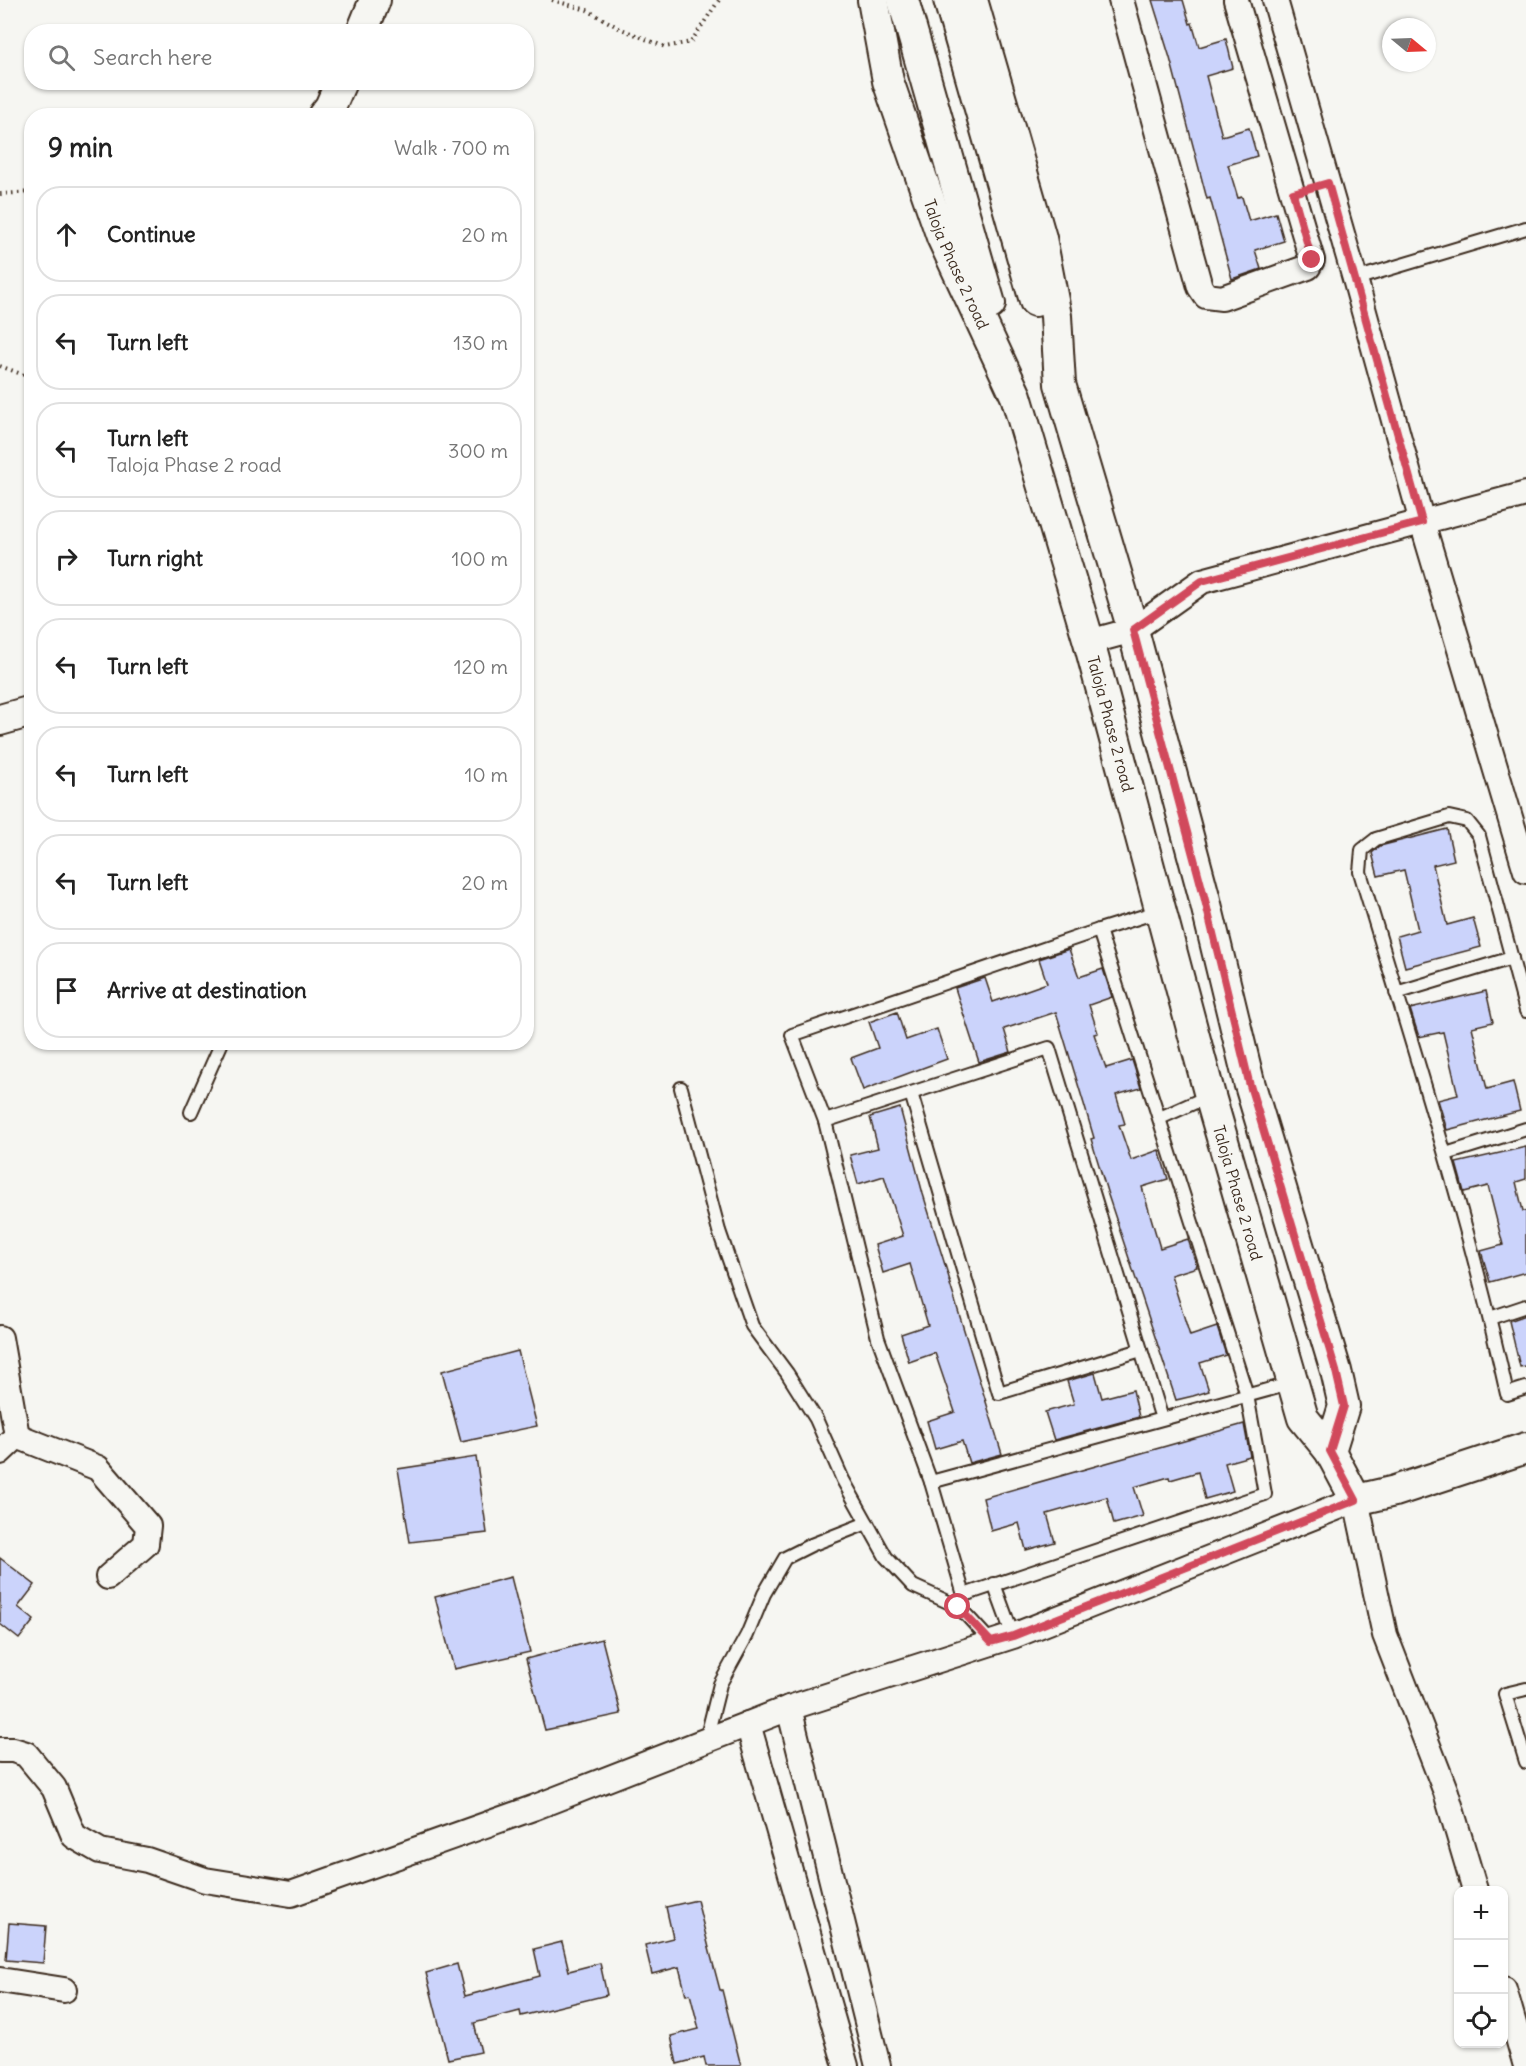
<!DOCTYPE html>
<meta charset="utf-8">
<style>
body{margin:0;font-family:Delius,sans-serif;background:#f6f6f6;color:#222}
.controls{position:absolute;right:18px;bottom:18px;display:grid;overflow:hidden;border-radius:12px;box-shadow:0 2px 4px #0004}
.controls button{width:54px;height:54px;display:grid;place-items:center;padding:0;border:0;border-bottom:2px solid #e0e0e0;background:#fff;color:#222;font:30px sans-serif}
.compass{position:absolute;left:1382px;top:18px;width:54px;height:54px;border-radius:50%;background:#fff;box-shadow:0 2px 4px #0004;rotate:109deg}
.stop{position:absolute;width:18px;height:18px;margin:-14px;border:4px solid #d1495b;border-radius:50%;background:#fff}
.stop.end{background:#d1495b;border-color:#fff;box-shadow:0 2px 6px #0008}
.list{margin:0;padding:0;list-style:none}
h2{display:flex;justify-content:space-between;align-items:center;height:78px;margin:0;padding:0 24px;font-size:26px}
h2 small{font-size:20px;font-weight:400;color:#767676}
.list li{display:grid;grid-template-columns:39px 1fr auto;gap:18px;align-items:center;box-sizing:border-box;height:96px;margin:0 12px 12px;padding:0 12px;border:2px solid #e0e0e0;border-radius:24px}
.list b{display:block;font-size:22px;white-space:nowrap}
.list p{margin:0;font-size:20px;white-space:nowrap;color:#767676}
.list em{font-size:20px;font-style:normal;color:#767676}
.icon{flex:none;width:33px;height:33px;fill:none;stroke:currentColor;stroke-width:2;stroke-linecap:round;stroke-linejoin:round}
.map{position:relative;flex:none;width:1526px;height:2066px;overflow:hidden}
.search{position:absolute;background:#fff;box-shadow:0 2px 4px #0004;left:24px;top:24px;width:510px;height:66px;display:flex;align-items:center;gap:15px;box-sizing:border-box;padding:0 21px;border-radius:24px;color:#767676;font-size:22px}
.panel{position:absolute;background:#fff;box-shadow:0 2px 4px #0004;left:24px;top:108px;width:510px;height:942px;border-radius:24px}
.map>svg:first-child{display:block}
</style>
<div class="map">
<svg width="1526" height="2066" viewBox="0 0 1526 2066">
<rect width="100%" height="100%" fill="#f6f6f2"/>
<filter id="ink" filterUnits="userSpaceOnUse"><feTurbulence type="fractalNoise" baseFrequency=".0167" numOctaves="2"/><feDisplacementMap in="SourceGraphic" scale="12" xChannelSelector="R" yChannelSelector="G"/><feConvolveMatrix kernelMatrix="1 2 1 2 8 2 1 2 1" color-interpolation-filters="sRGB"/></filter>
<g filter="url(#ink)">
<g fill="#cbd3fb" stroke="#3b2a1e" stroke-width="1.5">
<polygon points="1152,0 1183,0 1190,24 1192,23 1199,47 1226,39 1233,68 1206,76 1222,136 1249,128 1257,156 1228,165 1238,198 1242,197 1249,221 1276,213 1284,241 1255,250 1261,269 1232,279 1210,198 1207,199 1170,58"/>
<polygon points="1447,829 1454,860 1433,865 1447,925 1473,918 1481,947 1405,967 1397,936 1418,930 1404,870 1378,876 1372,853 1380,846"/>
<polygon points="1069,949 1079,977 1103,969 1112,997 1089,1005 1098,1033 1094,1034 1106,1068 1132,1060 1141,1088 1116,1095 1125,1124 1119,1125 1131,1160 1159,1150 1168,1179 1142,1187 1160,1248 1188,1239 1197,1267 1171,1275 1190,1336 1217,1327 1226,1355 1200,1363 1209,1391 1193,1396 1176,1400 1108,1195 1091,1139 1094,1138 1084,1104 1056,1012 1004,1029 1011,1052 979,1062 955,988 985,978 993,1002 1047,983 1039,959"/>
<polygon points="1486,991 1493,1022 1472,1027 1487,1089 1513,1082 1520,1111 1447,1130 1438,1100 1458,1095 1443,1032 1419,1037 1410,1009"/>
<polygon points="897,1012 906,1040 937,1029 947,1059 863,1090 851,1058 878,1048 869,1022"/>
<polygon points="900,1108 923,1194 950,1281 949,1281 1002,1454 969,1463 962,1441 935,1449 927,1421 955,1412 935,1353 909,1362 901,1334 928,1325 910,1264 883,1273 875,1245 903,1236 884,1176 858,1184 850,1155 878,1148 870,1117"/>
<polygon points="1526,1147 1526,1179 1516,1182 1523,1211 1526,1211 1526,1272 1490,1282 1481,1251 1503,1245 1488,1186 1464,1192 1456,1163"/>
<polygon points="1526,1315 1526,1366 1520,1367 1509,1321"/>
<polygon points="518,1351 537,1426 461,1442 442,1371"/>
<polygon points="1095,1373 1102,1398 1133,1390 1139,1417 1054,1440 1045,1412 1074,1404 1067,1381"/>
<polygon points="1244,1424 1250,1456 1225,1463 1233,1491 1205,1499 1198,1472 1170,1480 1169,1477 1134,1487 1143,1516 1114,1524 1107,1497 1047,1514 1055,1542 1026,1550 1019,1523 991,1531 983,1498"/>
<polygon points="476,1457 487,1533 410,1542 398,1469"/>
<polygon points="0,1558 35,1585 18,1607 34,1620 19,1639 0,1624"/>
<polygon points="511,1577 530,1652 454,1669 435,1597"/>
<polygon points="602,1639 621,1714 545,1730 526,1659"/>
<polygon points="697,1900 711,1956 720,1990 722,1990 741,2066 706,2066 704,2057 677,2064 671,2036 699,2029 690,1994 686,1995 679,1967 652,1974 645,1945 673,1938 666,1907"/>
<polygon points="9,1923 46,1926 43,1963 6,1960"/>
<polygon points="562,1942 569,1971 600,1963 607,1995 521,2016 520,2011 474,2023 481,2052 448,2059 426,1973 457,1964 465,1996 540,1976 534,1949"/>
</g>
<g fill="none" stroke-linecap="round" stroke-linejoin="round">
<g stroke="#3b2a1e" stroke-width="16">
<g id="service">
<polyline points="1355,279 1526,228"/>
<polyline points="1099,930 1160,911"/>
<polyline points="1396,993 1512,958"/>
<path d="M 1526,1011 L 1479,836 L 1467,821 L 1449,817 L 1376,839 L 1362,850 L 1360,872 C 1412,1045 1468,1217 1507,1394 L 1526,1388"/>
<polyline points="681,1088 719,1231 752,1326 787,1373 816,1419 843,1480 886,1557 913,1586 959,1607 991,1642"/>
<polyline points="911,1093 999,1393 1141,1350"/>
<polyline points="191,1112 222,1042"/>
<polyline points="1160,1118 1209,1096"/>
<polyline points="825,1121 792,1035 1099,930 1247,1395 1265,1494 964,1595 931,1482"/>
<polyline points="1446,1154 1526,1129"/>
<polyline points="1490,1318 1526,1306"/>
<polyline points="1162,1419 931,1482 878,1338 825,1121 1049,1048 1162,1419 1293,1383"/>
<polyline points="994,1584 1013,1636"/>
<polyline points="1526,1689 1505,1694 1526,1762"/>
<polyline points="706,1740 720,1684 747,1635 764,1594 785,1558 811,1545 867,1523"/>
</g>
</g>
<g stroke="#3b2a1e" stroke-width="28">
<g id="minor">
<polyline points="1121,0 1200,287 1206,296 1222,298 1308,267 1312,260 1236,0"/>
<polyline points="1275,0 1355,279 1422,522 1526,871"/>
<polyline points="1089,642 1133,630 1202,581 1526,494"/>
<polyline points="0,1338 17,1436 0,1452"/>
<polyline points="17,1436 98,1468 148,1526 146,1544 108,1577"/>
<polyline points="789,1708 878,2066"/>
<polyline points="748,1724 846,2066"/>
<polyline points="0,1750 13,1750 26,1754 54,1788 74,1836 100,1851 147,1860 205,1880 291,1894 533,1808 789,1708 1013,1636 1356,1500 1385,1635 1446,1792 1475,1890"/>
<polyline points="0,1980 64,1990"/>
<polyline points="1504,1989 1526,2066"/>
</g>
</g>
<g stroke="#3b2a1e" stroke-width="34">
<g id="tertiary">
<path id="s1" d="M 873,0 L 888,81 L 942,237 L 1016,396 L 1089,642 L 1210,1096 L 1303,1418 L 1330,1451 L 1356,1500 L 1395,1491 L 1526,1448"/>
<polyline points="903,0 990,304"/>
<polyline points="949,0 1035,301"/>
<polyline points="972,0 1041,238 1056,316 1060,384 1133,630 1204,896 1249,1082 1336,1371 1344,1406 1330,1451"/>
<polyline points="362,32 375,0"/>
<polyline points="323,116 330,107 341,82"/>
<polyline points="0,720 32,711"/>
</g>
</g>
<g stroke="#3b2a1e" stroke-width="4" stroke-dasharray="1.5 4.5" stroke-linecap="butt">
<polyline points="552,0 587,10 619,28 665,47 691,42 719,0"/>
<polyline points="0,194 32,192"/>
<polyline points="0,366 32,378"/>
</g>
<use href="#service" stroke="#f6f6f2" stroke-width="12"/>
<use href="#minor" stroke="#f6f6f2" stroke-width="24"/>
<use href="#tertiary" stroke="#f6f6f2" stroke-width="30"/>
</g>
</g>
<g fill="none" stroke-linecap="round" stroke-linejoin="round" filter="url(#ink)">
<polyline stroke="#d1495b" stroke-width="8" points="958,1607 991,1642 1013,1636 1356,1500 1330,1451 1344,1406 1336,1371 1249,1082 1204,896 1133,630 1202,581 1422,522 1328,183 1293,193 1312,260"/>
</g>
<g text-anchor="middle" stroke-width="5" stroke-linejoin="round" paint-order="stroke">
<g font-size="16" fill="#3b2a1e" stroke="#f6f6f2">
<text dy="6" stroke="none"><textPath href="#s1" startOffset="278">Taloja Phase 2 road</textPath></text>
<text dy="6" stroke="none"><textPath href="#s1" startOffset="764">Taloja Phase 2 road</textPath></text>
<text dy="6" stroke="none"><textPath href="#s1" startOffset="1250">Taloja Phase 2 road</textPath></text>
</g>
</g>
</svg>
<div class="controls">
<button>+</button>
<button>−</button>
<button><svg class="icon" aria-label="locate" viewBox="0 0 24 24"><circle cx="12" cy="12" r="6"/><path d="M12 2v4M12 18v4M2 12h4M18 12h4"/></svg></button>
</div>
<svg class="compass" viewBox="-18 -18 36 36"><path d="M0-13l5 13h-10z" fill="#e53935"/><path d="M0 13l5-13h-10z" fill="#767676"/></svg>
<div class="stop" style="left:958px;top:1607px"></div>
<div class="stop end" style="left:1312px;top:260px"></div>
<div class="search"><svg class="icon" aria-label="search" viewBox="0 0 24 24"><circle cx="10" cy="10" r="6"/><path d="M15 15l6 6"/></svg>Search here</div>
<section class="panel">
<h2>9 min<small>Walk · 700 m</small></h2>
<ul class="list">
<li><svg class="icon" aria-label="ahead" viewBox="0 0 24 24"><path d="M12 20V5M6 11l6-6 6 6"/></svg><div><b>Continue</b></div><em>20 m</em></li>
<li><svg class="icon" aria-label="left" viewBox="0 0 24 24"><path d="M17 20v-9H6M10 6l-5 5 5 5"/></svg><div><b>Turn left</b></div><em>130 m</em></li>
<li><svg class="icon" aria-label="left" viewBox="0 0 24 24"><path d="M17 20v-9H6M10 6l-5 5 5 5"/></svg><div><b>Turn left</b><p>Taloja Phase 2 road</p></div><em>300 m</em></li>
<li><svg class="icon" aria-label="right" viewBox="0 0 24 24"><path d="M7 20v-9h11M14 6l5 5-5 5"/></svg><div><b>Turn right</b></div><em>100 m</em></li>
<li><svg class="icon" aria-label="left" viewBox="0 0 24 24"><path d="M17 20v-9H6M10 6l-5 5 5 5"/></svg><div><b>Turn left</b></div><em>120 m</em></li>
<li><svg class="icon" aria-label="left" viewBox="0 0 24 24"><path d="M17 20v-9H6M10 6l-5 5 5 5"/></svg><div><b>Turn left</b></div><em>10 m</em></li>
<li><svg class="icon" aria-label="left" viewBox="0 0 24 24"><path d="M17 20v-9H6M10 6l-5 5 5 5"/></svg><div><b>Turn left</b></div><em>20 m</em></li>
<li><svg class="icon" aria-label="arrive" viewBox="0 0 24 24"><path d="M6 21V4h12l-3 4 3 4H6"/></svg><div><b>Arrive at destination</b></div></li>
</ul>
</section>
</div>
